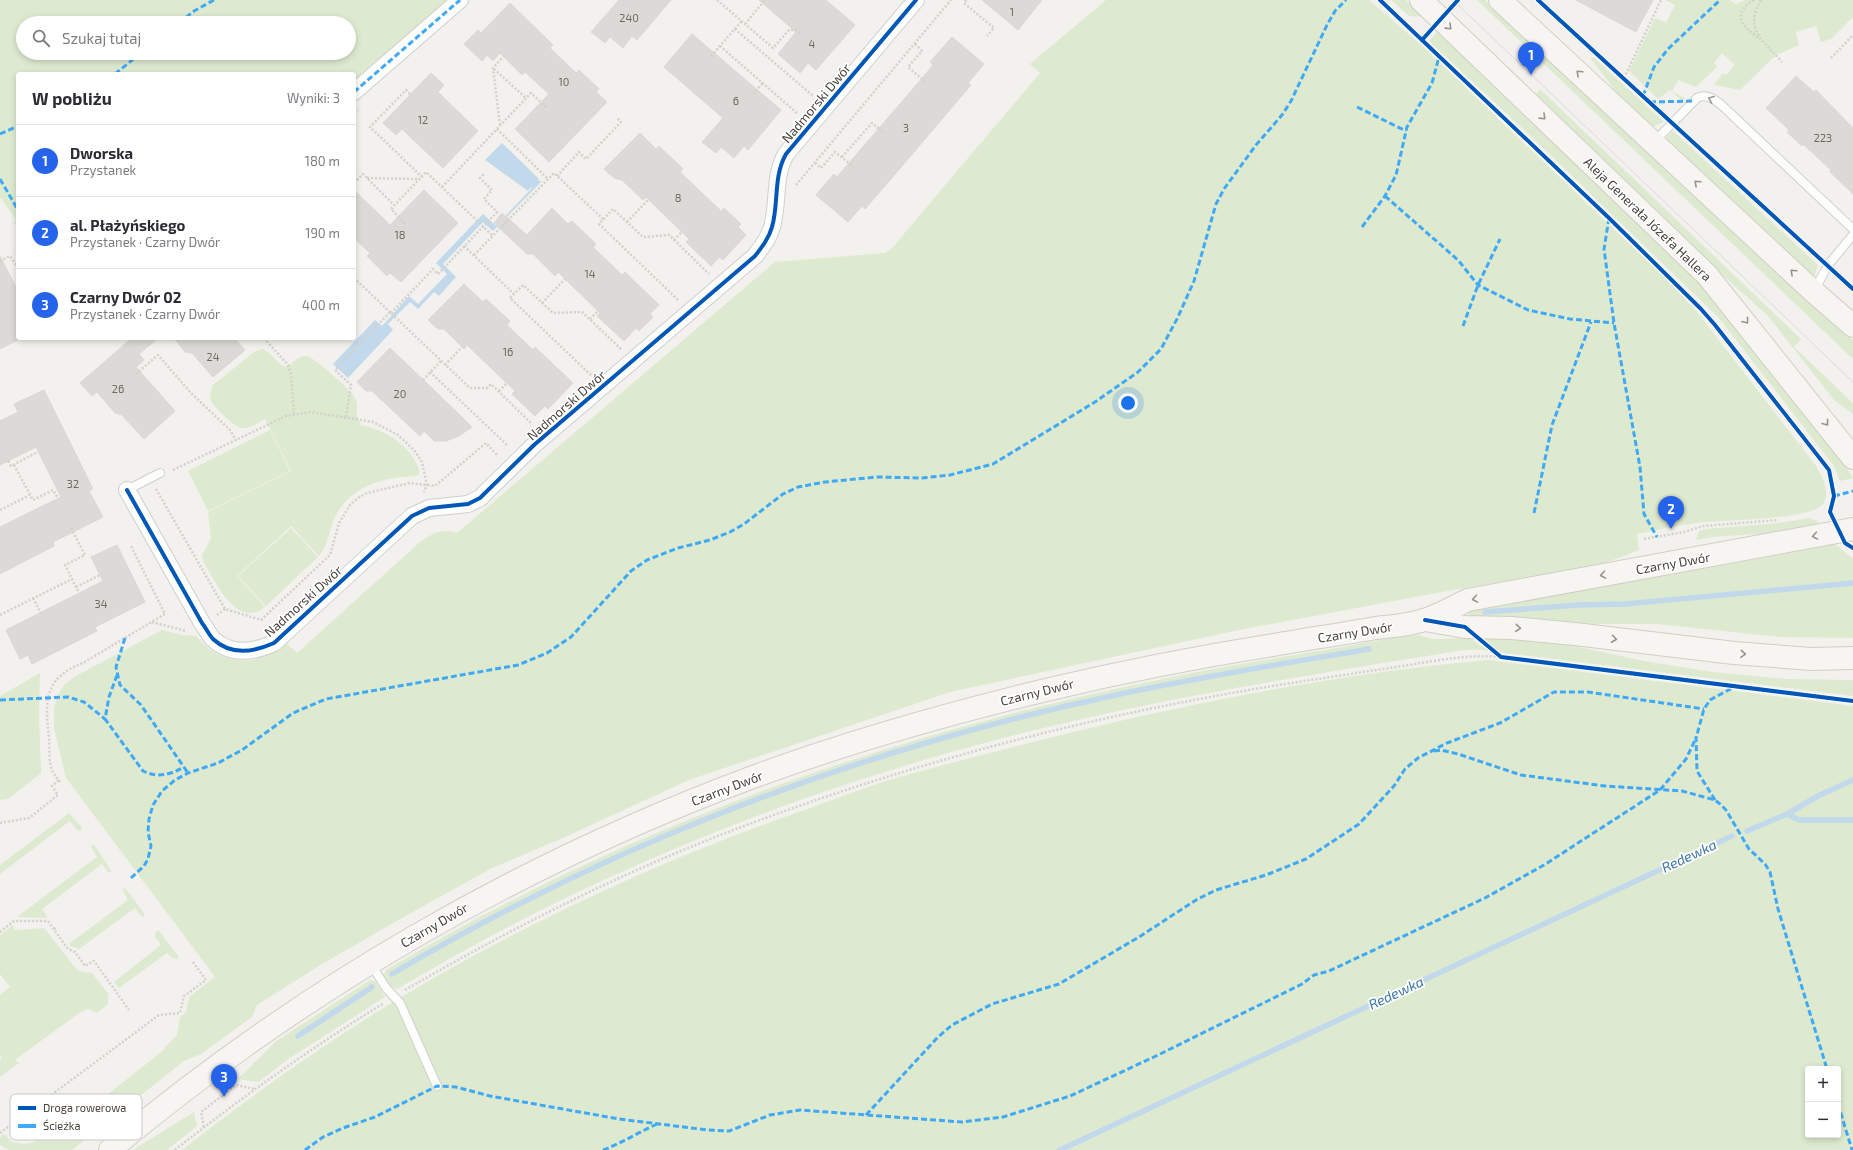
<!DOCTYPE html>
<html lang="pl">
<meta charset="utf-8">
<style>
body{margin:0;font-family:"Exo 2",sans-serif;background:#f7f7f7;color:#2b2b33}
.controls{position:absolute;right:12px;bottom:12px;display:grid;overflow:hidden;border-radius:4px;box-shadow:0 2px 6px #0003}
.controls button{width:36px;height:36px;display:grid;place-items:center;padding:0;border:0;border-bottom:1px solid #e1e1e2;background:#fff;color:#2b2b33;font:20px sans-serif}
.you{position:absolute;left:1128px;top:403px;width:14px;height:14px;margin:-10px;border:3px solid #fff;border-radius:50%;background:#1a73e8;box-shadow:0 0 0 6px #1a73e833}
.badge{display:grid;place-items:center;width:26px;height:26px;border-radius:50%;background:#2563eb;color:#fff;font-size:13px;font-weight:700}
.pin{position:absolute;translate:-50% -33px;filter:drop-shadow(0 1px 2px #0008)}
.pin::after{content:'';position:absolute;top:21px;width:14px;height:12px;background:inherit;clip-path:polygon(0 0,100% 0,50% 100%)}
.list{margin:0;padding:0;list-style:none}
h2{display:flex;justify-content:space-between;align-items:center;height:52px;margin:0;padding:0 16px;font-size:17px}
h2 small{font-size:13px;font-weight:400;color:#7c7c81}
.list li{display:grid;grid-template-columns:26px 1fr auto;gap:12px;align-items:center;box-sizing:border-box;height:72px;padding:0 16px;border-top:1px solid #e1e1e2}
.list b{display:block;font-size:15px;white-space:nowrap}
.list p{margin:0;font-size:13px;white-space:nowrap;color:#7c7c81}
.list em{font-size:13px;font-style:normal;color:#7c7c81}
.icon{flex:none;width:22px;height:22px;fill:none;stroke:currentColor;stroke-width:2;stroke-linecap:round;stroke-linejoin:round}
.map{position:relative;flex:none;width:1853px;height:1150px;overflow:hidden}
.search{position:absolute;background:#fff;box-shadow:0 2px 6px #0003;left:16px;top:16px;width:340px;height:44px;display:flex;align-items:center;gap:10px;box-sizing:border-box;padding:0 14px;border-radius:22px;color:#7c7c81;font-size:15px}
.panel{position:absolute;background:#fff;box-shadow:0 2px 6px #0003;left:16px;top:72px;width:340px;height:268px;border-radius:4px}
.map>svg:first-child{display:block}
</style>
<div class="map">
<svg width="1853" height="1150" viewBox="0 0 1853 1150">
<rect width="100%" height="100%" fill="#f2f1ed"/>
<g fill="#deead0" fill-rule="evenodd">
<path d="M 0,0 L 448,0 L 354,80 L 354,74 L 18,74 L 18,228 L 14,222 L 16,220 L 0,197 ZM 23,23 L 349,23 L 349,53 L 23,53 Z"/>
<path d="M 1106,0 L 1369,0 L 1419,43 L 1664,277 L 1698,313 L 1816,466 C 1822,476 1832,494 1822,505 C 1809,520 1720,520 1697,523 C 1677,525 1657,530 1637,534 L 1639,550 L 1600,565 L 1447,591 L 1239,630 L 950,692 L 689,780 L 563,838 L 492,868 L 409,914 L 322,964 L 257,1005 L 252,1017 L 201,1054 L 184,1061 L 72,1150 L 9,1150 L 0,1145 L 0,1137 L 4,1134 L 12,1142 L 23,1144 L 32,1143 L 60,1128 L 103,1098 L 160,1053 L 177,1035 L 180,1017 L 186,1012 L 189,997 L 215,977 L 66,778 L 54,728 L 54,707 L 58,695 L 64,685 L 74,677 L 162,630 L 182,635 L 196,636 C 213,657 239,667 265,656 C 273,653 279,647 287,644 L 297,653 L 420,542 C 432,533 443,528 457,533 L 775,262 L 885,253 L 892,248 L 1040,73 L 1030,64 Z"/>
<polygon points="1391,0 1406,0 1423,17 1409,16"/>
<polygon points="1477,0 1485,0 1815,306 1853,340 1853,359"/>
<polygon points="1665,0 1729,0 1736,4 1745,0 1853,0 1853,17 1831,39 1821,42 1816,26 1796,32 1799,45 1776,55 1740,90 1714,85 1723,73 1726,75 1735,65 1722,53 1714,63 1717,67 1696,87 1678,80 1672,91 1686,99 1681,100 1670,90 1658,99 1629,71 1655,18 1666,23 1675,5"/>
<polygon points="1438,31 1712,295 1844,464 1853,478 1840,481 1834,466 1719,318 1538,143 1429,41"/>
<polygon points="1593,57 1664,122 1654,126 1648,123 1621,98 1591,59"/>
<polygon points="1540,89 1801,339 1794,347 1853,403 1853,414 1835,401 1768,316 1716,269 1536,94"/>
<polygon points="1673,131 1818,265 1814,277 1667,140 1666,138"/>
<path d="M 262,349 C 272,352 275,362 285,367 C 293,364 298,355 307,356 C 314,357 352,391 355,398 C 359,405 356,409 357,416 C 358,419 360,422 361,425 C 386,430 412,446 420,472 L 418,475 L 415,476 C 381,478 350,486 334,519 C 329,532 328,545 319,556 L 291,526 L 237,576 L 265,607 C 237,630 215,581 204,563 L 202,556 L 211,538 L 208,512 L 291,471 L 265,419 C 258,423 250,429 242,428 C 235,428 214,407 211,401 C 209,395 211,391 213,385 L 254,352 Z"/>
<polygon points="270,430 290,471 208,511 188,471"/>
<polygon points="1809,518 1817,521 1820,525 1773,533 1712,537 1696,540 1699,531 1706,529 1779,523"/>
<polygon points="291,528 318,557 266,606 238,576"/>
<polygon points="1834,543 1853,559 1853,638 1780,637 1657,624 1597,624 1469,617 1468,614 1472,611 1758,559"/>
<path d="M 1419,635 L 1432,639 L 1470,638 L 1489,651 C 1467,647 1443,654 1421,657 C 1382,663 1344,669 1306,676 C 1166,699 1024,728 888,771 C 717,824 551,897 397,989 L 391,986 L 384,975 L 386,970 C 639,819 908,728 1197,672 C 1245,663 1294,655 1343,647 C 1368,642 1393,637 1419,635 Z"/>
<polygon points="1482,635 1565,644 1644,661 1712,672 1786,679 1853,680 1853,696 1505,653 1496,650 1482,639"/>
<path d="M 1488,660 L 1853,706 L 1853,1150 L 182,1150 C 255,1093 330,1039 410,992 C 532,920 662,860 796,813 C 831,801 867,786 903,776 C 976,756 1050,737 1124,720 C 1243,693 1365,671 1488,660 ZM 1808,1069 L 1838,1069 L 1838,1135 L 1808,1135 Z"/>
<polygon points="40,673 39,715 41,773 8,799 0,800 0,696"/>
<polygon points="69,813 82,828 81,830 78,831 70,821 0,874 0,865"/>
<polygon points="92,845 95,846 112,872 108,872 102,864 42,909 48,918 17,917 97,857 91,847"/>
<polygon points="123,888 126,889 144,913 144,916 142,917 135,908 79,949 70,946 69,944 128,900 123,891"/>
<polygon points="13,925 14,930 44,928 78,971 92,973 108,994 108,1004 97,1013 88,1009 79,1013 15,1060 19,1063 0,1077 0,1060 2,1058 0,1055 0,995 10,987 0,974 0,935"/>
<polygon points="156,931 159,931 179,957 177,959 172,958 167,953 119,988 114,982 161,945 155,936"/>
<polygon points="370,980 375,981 385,997 290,1058 258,1082 238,1079 275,1042"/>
<polygon points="194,1112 197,1126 167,1150 133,1150"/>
</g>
<polygon fill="#c2d8eb" points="502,143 539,179 538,181 542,181 493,231 483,222 443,264 456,277 439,296 434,292 418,309 410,302 388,324 393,330 348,378 333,364 375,320 382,326 409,296 418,304 447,274 436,263 483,214 496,226 532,188 531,187 528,191 485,160"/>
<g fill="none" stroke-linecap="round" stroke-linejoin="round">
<g stroke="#c2d8eb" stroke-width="5.5">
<polyline points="1485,612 1578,605 1625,604 1853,583"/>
<polyline points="1787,814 1799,820 1853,820"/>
<polyline points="1747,831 1787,814 1818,796 1853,780"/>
<path d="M 392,974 C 613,843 856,751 1107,697 C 1194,678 1281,664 1369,649"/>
<polyline points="298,1036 372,987"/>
<polyline points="1060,1150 1732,836"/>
</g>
</g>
<g fill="#dcdad6" stroke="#dad8d3">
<polygon points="619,0 671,0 637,40 632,36 623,48 610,37 605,43 591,32"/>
<polygon points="759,0 826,0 855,25 816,70 808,63 800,73 778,54 796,32"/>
<polygon points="982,0 1042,0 1018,30"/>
<polygon points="1576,0 1653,0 1636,32"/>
<polygon points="510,3 553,45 550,48 576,73 579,70 599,89 596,92 607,102 549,162 515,129 549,94 525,72 522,75 500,53 493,61 487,55 482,61 464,44 478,30 481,33"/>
<polygon points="692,34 781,110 748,150 744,146 734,158 721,147 716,153 702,142 723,118 664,67"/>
<polygon points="952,37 984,64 968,83 971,85 908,159 865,209 862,206 848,222 816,195 834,174 837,177 924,76 933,65 930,62"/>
<polygon points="431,73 444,85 438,92 478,131 443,168 402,129 396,135 383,123"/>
<polygon points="1796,76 1814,92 1816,90 1853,128 1853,194 1830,172 1831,170 1803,144 1802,146 1787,132 1789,130 1766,108"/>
<polygon points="640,133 656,149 659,146 683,169 680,172 721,211 724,208 741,224 738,227 746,235 723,260 719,257 711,266 686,242 689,239 646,197 643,200 622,180 614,178 604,169"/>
<polygon points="354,190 390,225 424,190 458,223 401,282 390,273 387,276 367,256 370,253 354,238"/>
<polygon points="552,208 568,224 572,221 596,244 593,247 622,275 625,272 659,305 650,314 653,317 639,331 636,328 624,341 597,316 600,313 558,272 555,276 533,254 527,254 494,223 502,213 527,235"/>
<polygon points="0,256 18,291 18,340 0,349"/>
<polygon points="464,284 483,302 486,299 510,321 507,325 533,350 535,347 573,383 548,409 545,406 535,416 512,394 515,391 467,345 464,349 444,329 438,329 428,320"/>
<polygon points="132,338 158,338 139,354 144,360 136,367 175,411 144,439 122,415 115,413 97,392 92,396 80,383"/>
<polygon points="174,338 234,338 245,350 213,377 192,353 185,352"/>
<polygon points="390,348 434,390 472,427 459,436 446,441 434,441 424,431 420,436 372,391 366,391 357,382"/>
<polygon points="44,390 93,489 89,491 103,517 53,542 54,546 0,574 0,527 61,497 36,447 0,465 0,421 18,412 14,404"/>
<polygon points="117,545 145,602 95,627 97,631 32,664 28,655 20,659 6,630 103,581 91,557"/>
</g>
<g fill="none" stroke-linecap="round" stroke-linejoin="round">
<g stroke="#d0cfcb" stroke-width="10">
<g id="lane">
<path d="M 1654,142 L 1697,98 C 1710,91 1722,106 1731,114 L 1853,229"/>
<polyline points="1814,291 1828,265 1853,235"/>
<polyline points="127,490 160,473"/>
<polyline points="371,964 386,988 400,1003 437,1086"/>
</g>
</g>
<g stroke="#d0cfcb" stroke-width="18">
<g id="street">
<polyline points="354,92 460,0"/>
<path d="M 127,490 L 202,623 C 206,628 209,635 213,639 C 231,656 254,652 274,643 L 412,516 L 429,508 L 468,504 L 480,498 L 534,445 L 755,256 C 762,247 769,238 772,227 C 779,203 773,177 786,154 L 916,0"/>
</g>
</g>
<g stroke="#d0cec5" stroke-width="24">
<g id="secondary">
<polyline points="1421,0 1707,275 1853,458"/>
<polyline points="1500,0 1814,292 1853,326"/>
<polyline points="1425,620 1465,627 1512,628 1575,634 1734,653 1811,659 1853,658"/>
<path d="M 110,1150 C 301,990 519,864 753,777 C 848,742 947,714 1046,690 C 1121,672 1197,657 1273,645 C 1307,639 1342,634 1376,628 C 1393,626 1412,625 1427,619 C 1441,614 1455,606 1468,600 L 1853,529"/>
</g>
</g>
<g stroke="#d2d1cb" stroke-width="2.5" stroke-dasharray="2 2" stroke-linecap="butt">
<polyline points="717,0 773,48 789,30 796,30 801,34"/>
<polyline points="966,0 964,3 994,28 987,36"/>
<path d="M 1754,0 C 1729,16 1744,27 1760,39"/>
<path d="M 1761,0 C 1743,30 1764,41 1782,62"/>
<polyline points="745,24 765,0"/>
<polyline points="735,29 813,96"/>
<polyline points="915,44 922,51 908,67 927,83"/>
<polyline points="720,46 798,114"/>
<polyline points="711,56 742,21"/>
<polyline points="1831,58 1853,35"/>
<polyline points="494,69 526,98"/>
<polyline points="1624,78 1661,0"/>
<polyline points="410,94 406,90 370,127 422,177"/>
<polyline points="753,94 763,83"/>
<polyline points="354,113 358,110"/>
<polyline points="500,125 493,68 503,57"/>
<polyline points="497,129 548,179"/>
<polyline points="842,157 872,123 884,133"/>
<polyline points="815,163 821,168 835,152 854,167"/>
<polyline points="557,176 579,152 586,159 621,122 617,118"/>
<polyline points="367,178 419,179"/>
<polyline points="354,183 363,174 394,205"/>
<polyline points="796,185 951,0"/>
<polyline points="442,187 531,93 547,108"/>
<polyline points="627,222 648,200"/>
<polyline points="405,223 391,209 426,172 493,236"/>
<polyline points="674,240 682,232"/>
<polyline points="464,246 514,294"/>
<polyline points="474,255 554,173 603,219"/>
<polyline points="0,261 10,256 18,268"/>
<polyline points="354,278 470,388 487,388 491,384 532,424"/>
<polyline points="678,300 599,224 613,209 643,237 669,235 709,274"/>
<polyline points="542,303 565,279"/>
<polyline points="391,313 433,269 438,274 497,212 484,199 492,190 480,178 485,173"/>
<polyline points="590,319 598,311"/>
<polyline points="264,338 288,365 291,374 294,414"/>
<polyline points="445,365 462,347"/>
<polyline points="430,372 508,446"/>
<polyline points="136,374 158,355 191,393 230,430 236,440"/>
<polyline points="591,375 510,298 523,285 553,313 582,312 621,349"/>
<polyline points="423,380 441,361"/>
<polyline points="499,391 507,383"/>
<polyline points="346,417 351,385 335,370 390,312"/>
<polyline points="8,461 11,466 38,452"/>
<polyline points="14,465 33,500 53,490 58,498"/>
<polyline points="173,470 286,416 311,412 373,422 398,435 414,450 422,462 427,485 424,492"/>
<polyline points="156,489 225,609 261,620 330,555 339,523 350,505 358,498 367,493 410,483 435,486 486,443 498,456"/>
<polyline points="0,510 30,495"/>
<polyline points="71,528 85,555 65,565 79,593"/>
<polyline points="1644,539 1684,532 1703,526 1778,520"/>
<polyline points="76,587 100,575"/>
<polyline points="33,598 41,613"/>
<polyline points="0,615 72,579"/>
<polyline points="217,615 225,609"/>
<polyline points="152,622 186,631"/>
<path d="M 60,782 C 58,779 55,776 53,772 C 48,764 50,748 49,738 C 45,702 43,678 83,663 L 165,614 L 131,546"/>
<polyline points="0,823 29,818 58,795 52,786 59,780"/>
<polyline points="54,929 57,926"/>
<polyline points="0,932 14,921 48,921 68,949 75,952 85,966 94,961 129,1010"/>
<path d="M 405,990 C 507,931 612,877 723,834 C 912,761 1111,710 1311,680 C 1344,675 1376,670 1409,665 C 1440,660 1469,654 1501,657"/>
<polyline points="204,1127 201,1112 236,1085 254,1089"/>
<polyline points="0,1133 159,1015 180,1013 184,996 206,980 193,962"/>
<path d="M 175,1150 C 242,1097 311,1048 384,1003"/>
</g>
<use href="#lane" stroke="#fdfdfc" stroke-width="8"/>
<use href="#street" stroke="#fdfdfc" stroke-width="16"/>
<use href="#secondary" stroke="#f6f5f1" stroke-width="22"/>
<polyline stroke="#dadad9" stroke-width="1" points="1453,0 1853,382"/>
<g stroke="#3fa9f5" stroke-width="3" stroke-dasharray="6 3" stroke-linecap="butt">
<polyline points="179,23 194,11 214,0"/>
<polyline points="115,74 141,53"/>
<polyline points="354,92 460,0"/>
<polyline points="1643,96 1654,67 1668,49 1720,0"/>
<polyline points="1650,102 1694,101"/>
<polyline points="1357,107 1406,131"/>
<polyline points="0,134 18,126"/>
<polyline points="0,179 18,210"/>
<polyline points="1385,196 1458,260 1478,285 1528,310 1570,319 1614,323"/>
<polyline points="1609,218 1604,249 1614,323 1640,467 1644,514 1657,537"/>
<polyline points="1362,227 1385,196 1396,175 1407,127 1432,83 1439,57"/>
<polyline points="1463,326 1478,285 1500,239"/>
<polyline points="1834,496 1853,491"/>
<polyline points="1534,513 1552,425 1591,322"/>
<polyline points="125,638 116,667 120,685 141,705 188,773"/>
<path d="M 117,675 L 109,697 L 105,719 L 143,771 C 157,778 170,775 184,767"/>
<polyline points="0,700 68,697 84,702 105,719"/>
<polyline points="1434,751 1441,750 1458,754 1521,775 1605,786 1682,791 1715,800 1720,804 1726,810 1749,849 1765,864 1770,872 1778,909 1827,1069"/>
<polyline points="1715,800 1697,771 1696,738 1704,709 1710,700 1734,687"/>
<polyline points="131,878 144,866 148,859 151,846 148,832 149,819 153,805 162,791 175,780 188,773 218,763 242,750 293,713 326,699 518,665 547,653 571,637 631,571 647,560 678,548 710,540 730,532 744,524 783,494 798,487 825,482 877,477 922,478 950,475 993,464 1095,402 1138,372 1161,349 1178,317 1194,281 1216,204 1224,189 1256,145 1282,115 1291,101 1327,25 1335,11 1346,0"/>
<polyline points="1838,1104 1852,1150"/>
<polyline points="866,1115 938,1037 952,1025 992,1004 1059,984 1139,937 1196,900 1216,890 1266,875 1306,859 1359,824 1394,786 1405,769 1418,758 1447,743 1500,723 1554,692 1588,692 1704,709"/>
<polyline points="305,1150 323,1137 343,1128 375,1117 437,1086 456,1087 490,1096 619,1119 708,1130 729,1131 770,1115 800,1110 962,1122 1003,1117 1070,1096 1156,1056 1302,984 1314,975 1329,971 1485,898 1544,865 1660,790 1686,759 1696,738"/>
<path d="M 603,1150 C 622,1143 639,1132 657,1124"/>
</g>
<g stroke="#fff" stroke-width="6">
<g id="cycleway">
<polyline points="1380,0 1609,218 1701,309 1715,325 1829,470 1834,496 1830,512 1845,543 1853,548"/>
<polyline points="1538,0 1853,289"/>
<polyline points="1422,40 1458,0"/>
<path d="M 127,490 L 202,623 C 206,628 209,635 213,639 C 231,656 254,652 274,643 L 412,516 L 429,508 L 468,504 L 480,498 L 534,445 L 755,256 C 762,247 769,238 772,227 C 779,203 773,177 786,154 L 916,0"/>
<polyline points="1425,620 1465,627 1501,657 1853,701"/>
</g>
</g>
<use href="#cycleway" stroke="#0057b8" stroke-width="4"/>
</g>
<defs><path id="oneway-chevron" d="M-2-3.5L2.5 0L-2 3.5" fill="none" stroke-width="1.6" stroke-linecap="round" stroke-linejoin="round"/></defs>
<g stroke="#96938c">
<use href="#oneway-chevron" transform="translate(1449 27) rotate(44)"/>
<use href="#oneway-chevron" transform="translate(1579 73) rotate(-137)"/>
<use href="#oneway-chevron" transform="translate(1543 117) rotate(44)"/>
<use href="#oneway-chevron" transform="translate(1697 183) rotate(-137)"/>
<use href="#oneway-chevron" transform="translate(1793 272) rotate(-137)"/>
<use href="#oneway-chevron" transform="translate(1746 321) rotate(52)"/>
<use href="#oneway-chevron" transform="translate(1826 423) rotate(52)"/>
<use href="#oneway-chevron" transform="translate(1815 536) rotate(170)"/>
<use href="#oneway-chevron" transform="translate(1603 575) rotate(170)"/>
<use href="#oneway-chevron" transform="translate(1475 599) rotate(170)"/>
<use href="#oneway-chevron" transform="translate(1518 628) rotate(5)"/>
<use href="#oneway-chevron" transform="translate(1614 639) rotate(7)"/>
<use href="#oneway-chevron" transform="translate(1743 654) rotate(4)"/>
</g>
<use stroke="#999791" href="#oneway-chevron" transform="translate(1711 99) rotate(-158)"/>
<g text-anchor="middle" stroke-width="3.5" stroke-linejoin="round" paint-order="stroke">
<g font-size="11" fill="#6d6a61">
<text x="1012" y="16">1</text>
<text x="629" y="22">240</text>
<text x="812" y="48">4</text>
<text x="564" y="86">10</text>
<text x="736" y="105">6</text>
<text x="423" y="124">12</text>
<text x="906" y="132">3</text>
<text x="1823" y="142">223</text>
<text x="678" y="202">8</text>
<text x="400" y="239">18</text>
<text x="590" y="278">14</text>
<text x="508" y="356">16</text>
<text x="213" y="361">24</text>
<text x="118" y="393">26</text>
<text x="400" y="398">20</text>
<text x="73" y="488">32</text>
<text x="101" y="608">34</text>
</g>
<g font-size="13" fill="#474339" stroke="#fff">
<text transform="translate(816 103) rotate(-50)" y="5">Nadmorski Dwór</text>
<text transform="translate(1648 219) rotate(44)" y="5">Aleja Generała Józefa Hallera</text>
<text transform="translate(566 405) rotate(-41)" y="5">Nadmorski Dwór</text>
<text transform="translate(1673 563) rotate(-10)" y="5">Czarny Dwór</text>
<text transform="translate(303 601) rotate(-42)" y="5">Nadmorski Dwór</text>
<text transform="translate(1355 632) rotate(-9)" y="5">Czarny Dwór</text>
<text transform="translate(1037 692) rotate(-14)" y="5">Czarny Dwór</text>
<text transform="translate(727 788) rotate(-21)" y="5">Czarny Dwór</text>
<text transform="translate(434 925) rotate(-30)" y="5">Czarny Dwór</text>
</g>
<g font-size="14" font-style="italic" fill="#3b75aa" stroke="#fff">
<text transform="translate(1689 856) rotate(-25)" y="5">Redewka</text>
<text transform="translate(1396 993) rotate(-25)" y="5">Redewka</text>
</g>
</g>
<rect x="10" y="1094" width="132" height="46" rx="6" fill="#fff" stroke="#c8c7c4" stroke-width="1"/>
<rect x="18" y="1106" width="18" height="4" fill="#0057b8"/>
<rect x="18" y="1124" width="18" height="4" fill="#3fa9f5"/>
<g font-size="11" fill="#474339">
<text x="43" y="1112">Droga rowerowa</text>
<text x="43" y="1130">Ścieżka</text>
</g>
</svg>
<div class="controls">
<button>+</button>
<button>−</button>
</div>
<div class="you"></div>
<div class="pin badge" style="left:1531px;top:75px">1</div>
<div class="pin badge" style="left:1671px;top:529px">2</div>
<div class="pin badge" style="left:224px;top:1097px">3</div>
<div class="search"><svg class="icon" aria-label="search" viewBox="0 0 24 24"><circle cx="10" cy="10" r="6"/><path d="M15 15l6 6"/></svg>Szukaj tutaj</div>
<section class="panel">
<h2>W pobliżu<small>Wyniki: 3</small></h2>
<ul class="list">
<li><span class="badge">1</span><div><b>Dworska</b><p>Przystanek</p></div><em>180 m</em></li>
<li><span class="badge">2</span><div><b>al. Płażyńskiego</b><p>Przystanek · Czarny Dwór</p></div><em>190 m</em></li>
<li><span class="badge">3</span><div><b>Czarny Dwór 02</b><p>Przystanek · Czarny Dwór</p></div><em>400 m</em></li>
</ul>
</section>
</div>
